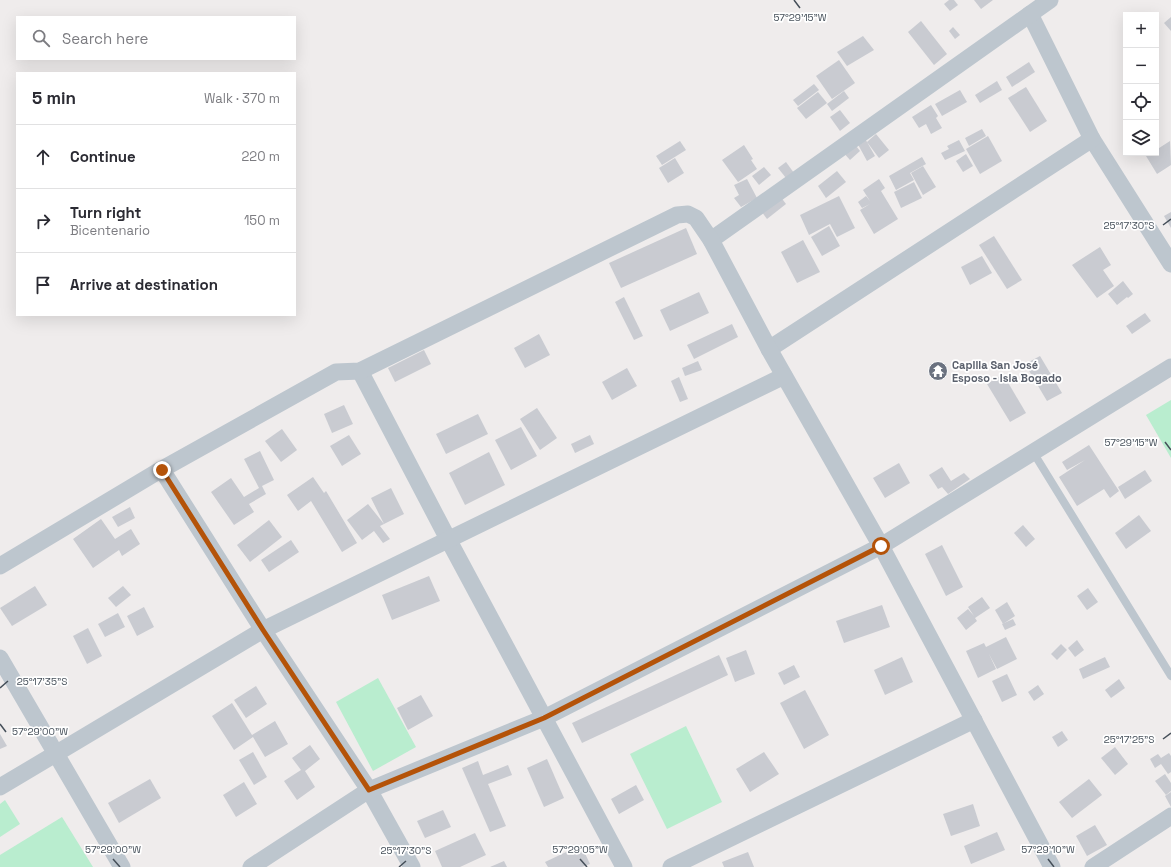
<!DOCTYPE html>
<meta charset="utf-8">
<style>
body{margin:0;font-family:"Space Grotesk",sans-serif;background:#f2f2f3;color:#2b2b33}
.controls{position:absolute;right:12px;top:12px;display:grid;overflow:hidden;border-radius:0px;box-shadow:0 4px 16px #0002}
.controls button{width:36px;height:36px;display:grid;place-items:center;padding:0;border:0;border-bottom:1px solid #e1e1e2;background:#fff;color:#2b2b33;font:20px sans-serif}
.stop{position:absolute;width:12px;height:12px;margin:-9px;border:3px solid #b45309;border-radius:50%;background:#fff}
.stop.end{background:#b45309;border-color:#fff;box-shadow:0 1px 4px #0008}
.list{margin:0;padding:0;list-style:none}
h2{display:flex;justify-content:space-between;align-items:center;height:52px;margin:0;padding:0 16px;font-size:17px}
h2 small{font-size:13px;font-weight:400;color:#7c7c81}
.list li{display:grid;grid-template-columns:26px 1fr auto;gap:12px;align-items:center;box-sizing:border-box;height:64px;padding:0 16px;border-top:1px solid #e1e1e2}
.list b{display:block;font-size:15px;white-space:nowrap}
.list p{margin:0;font-size:13px;white-space:nowrap;color:#7c7c81}
.list em{font-size:13px;font-style:normal;color:#7c7c81}
.icon{flex:none;width:22px;height:22px;fill:none;stroke:currentColor;stroke-width:2;stroke-linecap:round;stroke-linejoin:round}
.map{position:relative;flex:none;width:1171px;height:867px;overflow:hidden}
.search{position:absolute;background:#fff;box-shadow:0 4px 16px #0002;left:16px;top:16px;width:280px;height:44px;display:flex;align-items:center;gap:10px;box-sizing:border-box;padding:0 14px;border-radius:0px;color:#7c7c81;font-size:15px}
.panel{position:absolute;background:#fff;box-shadow:0 4px 16px #0002;left:16px;top:72px;width:280px;height:244px;border-radius:0px}
.map>svg:first-child{display:block}
</style>
<div class="map">
<svg width="1171" height="867" viewBox="0 0 1171 867">
<rect width="100%" height="100%" fill="#efecec"/>
<g fill="#b9edcf">
<polygon points="1171,400 1171,458 1146,415"/>
<polygon points="378,678 416,747 373,771 336,702"/>
<polygon points="686,726 722,802 667,829 630,754"/>
<polygon points="5,800 20,824 0,837 0,804"/>
<polygon points="62,817 93,867 0,867 0,855"/>
</g>
<g fill="#c9cbd1">
<polygon points="949,0 954,0 958,5 950,11 944,4"/>
<polygon points="974,0 993,0 981,9"/>
<polygon points="1171,17 1171,31 1164,23"/>
<polygon points="921,21 947,54 934,65 908,32"/>
<polygon points="953,27 960,35 955,39 949,31"/>
<polygon points="863,36 874,50 847,66 837,52"/>
<polygon points="839,60 855,83 832,99 816,76"/>
<polygon points="1029,62 1035,72 1012,87 1006,77"/>
<polygon points="997,81 1002,90 980,103 975,95"/>
<polygon points="814,84 819,90 798,106 793,100"/>
<polygon points="1026,87 1047,121 1030,132 1008,98"/>
<polygon points="960,90 967,102 942,116 935,104"/>
<polygon points="844,91 849,98 832,111 827,104"/>
<polygon points="818,92 827,103 806,119 797,108"/>
<polygon points="931,105 938,116 936,118 942,128 931,134 926,124 919,128 912,117"/>
<polygon points="840,110 850,123 840,131 830,117"/>
<polygon points="982,129 986,136 969,146 965,138"/>
<polygon points="876,134 889,150 879,158 867,142 875,156 867,161 855,139 863,135 867,142"/>
<polygon points="988,136 1002,161 980,174 966,149"/>
<polygon points="959,140 965,151 945,160 941,153 949,149 947,146"/>
<polygon points="680,141 686,150 662,165 656,156"/>
<polygon points="1170,141 1171,165 1157,174 1146,156 1151,153 1156,153 1156,150"/>
<polygon points="853,142 860,151 850,160 842,151"/>
<polygon points="744,145 753,159 751,160 757,169 738,182 722,160"/>
<polygon points="966,154 973,166 963,172 956,161"/>
<polygon points="922,157 926,164 910,173 914,180 896,190 889,176"/>
<polygon points="675,158 684,173 668,183 659,168"/>
<polygon points="786,162 794,173 786,178 778,168"/>
<polygon points="923,166 936,187 923,195 911,173"/>
<polygon points="764,167 771,175 759,185 752,176"/>
<polygon points="837,171 846,182 826,198 818,186"/>
<polygon points="747,179 757,198 741,207 734,198 739,195 734,185"/>
<polygon points="879,179 885,188 881,191 898,219 874,234 860,210 870,204 862,208 858,202 866,196 870,201 863,190"/>
<polygon points="914,182 922,198 901,208 894,192"/>
<polygon points="780,196 786,204 767,219 761,211"/>
<polygon points="839,196 855,228 837,237 830,224 809,235 800,215"/>
<polygon points="1171,212 1171,228 1164,216"/>
<polygon points="829,226 840,246 822,256 811,237"/>
<polygon points="686,228 697,254 621,288 609,263"/>
<polygon points="994,236 1022,280 1007,289 979,245"/>
<polygon points="803,240 820,272 797,283 781,252"/>
<polygon points="1100,247 1111,265 1103,270 1114,286 1097,298 1072,265"/>
<polygon points="982,256 992,273 970,285 961,267"/>
<polygon points="1123,281 1133,294 1128,298 1127,297 1117,305 1108,294"/>
<polygon points="699,292 709,313 670,331 660,310"/>
<polygon points="624,297 643,336 634,340 615,302"/>
<polygon points="1145,313 1151,321 1132,334 1126,326"/>
<polygon points="732,324 738,337 694,359 687,345"/>
<polygon points="539,334 550,355 525,368 514,348"/>
<polygon points="424,350 431,364 395,382 388,368"/>
<polygon points="1040,356 1062,393 1047,401 1025,364"/>
<polygon points="698,361 702,370 685,376 682,368"/>
<polygon points="627,368 637,386 612,400 602,382"/>
<polygon points="1003,374 1026,413 1010,422 987,384"/>
<polygon points="679,377 688,399 680,402 671,381"/>
<polygon points="344,405 353,424 332,433 324,414"/>
<polygon points="537,408 557,438 540,450 520,419"/>
<polygon points="478,414 488,434 446,454 436,434"/>
<polygon points="521,427 537,456 511,470 495,440"/>
<polygon points="282,429 297,450 281,462 265,441"/>
<polygon points="349,435 361,454 342,466 330,446"/>
<polygon points="590,435 594,444 575,453 571,444"/>
<polygon points="1089,445 1119,491 1110,498 1104,489 1077,506 1059,477 1085,460 1067,470 1062,462"/>
<polygon points="260,451 274,480 262,486 266,494 249,504 254,512 234,525 211,492 231,478 244,497 259,488 244,459"/>
<polygon points="489,452 505,485 465,505 449,473"/>
<polygon points="899,463 910,483 885,498 873,478"/>
<polygon points="942,467 951,481 964,473 970,479 948,494 942,487 938,489 929,475"/>
<polygon points="1145,470 1152,481 1125,499 1118,487"/>
<polygon points="313,477 324,493 326,491 357,543 342,552 311,501 298,511 287,495"/>
<polygon points="391,488 404,514 380,526 390,539 383,543 374,531 362,540 347,520 368,504 384,524 371,498"/>
<polygon points="130,507 135,518 118,527 112,517"/>
<polygon points="1139,515 1151,531 1126,549 1115,533"/>
<polygon points="101,519 115,539 131,529 140,544 122,556 119,550 93,568 73,539"/>
<polygon points="269,520 282,537 250,562 237,545"/>
<polygon points="1023,525 1035,539 1026,547 1014,533"/>
<polygon points="291,540 299,552 269,572 261,560"/>
<polygon points="942,545 963,587 946,596 925,554"/>
<polygon points="429,576 440,601 392,620 382,595"/>
<polygon points="35,586 47,605 12,626 0,608"/>
<polygon points="123,586 131,595 116,607 108,598"/>
<polygon points="1088,588 1098,602 1087,610 1077,596"/>
<polygon points="982,597 990,608 975,618 977,621 966,630 957,618 968,609 974,616 968,607"/>
<polygon points="1007,602 1015,616 1003,624 995,610"/>
<polygon points="882,605 890,627 844,643 836,621"/>
<polygon points="144,607 154,627 137,636 127,616"/>
<polygon points="118,613 125,627 105,637 98,624"/>
<polygon points="1013,619 1016,625 1005,630 1002,624"/>
<polygon points="88,628 102,656 87,664 73,636"/>
<polygon points="1006,637 1017,659 997,669 989,654 996,669 978,678 966,651 984,643 986,647"/>
<polygon points="1077,640 1084,650 1075,657 1068,648"/>
<polygon points="1061,644 1067,650 1057,660 1051,654"/>
<polygon points="746,650 755,674 735,682 726,658"/>
<polygon points="719,655 728,675 582,743 572,723"/>
<polygon points="902,657 913,682 885,695 874,670"/>
<polygon points="1105,657 1110,667 1083,679 1079,669"/>
<polygon points="794,665 800,677 784,685 778,673"/>
<polygon points="1007,674 1017,695 1002,702 992,681"/>
<polygon points="1119,679 1125,688 1111,698 1105,690"/>
<polygon points="1038,685 1044,694 1034,701 1028,692"/>
<polygon points="256,686 267,704 246,718 234,700"/>
<polygon points="805,690 829,735 804,749 780,703"/>
<polygon points="421,695 433,716 408,730 397,708"/>
<polygon points="232,703 252,735 275,721 288,744 265,757 253,737 234,750 212,716"/>
<polygon points="1062,731 1068,740 1058,747 1052,737"/>
<polygon points="0,734 7,746 0,749"/>
<polygon points="310,745 320,759 305,771 315,787 297,800 284,781 301,770 292,758"/>
<polygon points="1115,747 1128,764 1115,775 1101,758"/>
<polygon points="253,752 267,777 254,785 239,760"/>
<polygon points="764,752 779,774 750,792 736,769"/>
<polygon points="1169,753 1171,756 1171,772 1168,774 1161,764 1155,768 1150,759 1158,754 1161,758"/>
<polygon points="547,759 564,798 544,807 527,768"/>
<polygon points="478,761 483,775 508,765 512,775 488,784 506,826 490,832 462,768"/>
<polygon points="1165,774 1171,783 1171,791 1166,795 1155,781"/>
<polygon points="150,779 161,798 119,823 108,803"/>
<polygon points="1089,779 1102,795 1072,818 1059,802"/>
<polygon points="244,782 257,804 236,817 223,795"/>
<polygon points="636,785 644,800 619,814 611,799"/>
<polygon points="1171,792 1171,807 1165,796"/>
<polygon points="973,804 980,826 951,836 943,814"/>
<polygon points="443,810 451,827 425,838 417,821"/>
<polygon points="1095,825 1107,845 1087,856 1076,836"/>
<polygon points="997,832 1005,850 971,864 964,846"/>
<polygon points="475,833 486,855 460,867 442,867 435,851"/>
<polygon points="581,845 590,864 582,867 548,867 545,862"/>
<polygon points="748,852 754,867 724,867 722,862"/>
<polygon points="504,861 507,867 490,867"/>
</g>
<g fill="none" stroke-linecap="round" stroke-linejoin="round">
<polyline stroke="#bdc6ce" stroke-width="8" points="1033,452 1171,676"/>
<g stroke="#bdc6ce" stroke-width="17">
<polyline points="1030,14 1092,139 1171,264"/>
<polyline points="711,240 1050,0"/>
<polyline points="769,349 1092,139"/>
<polyline points="360,371 448,539 624,867"/>
<polyline points="162,470 263,630 369,790 412,867"/>
<polyline points="0,566 157,472 336,372 360,371 677,215 688,214 696,218 711,240 769,349 881,546 1052,867"/>
<polyline points="0,658 122,867"/>
<polyline points="0,787 263,630 784,376"/>
<polyline points="251,867 369,790 544,718 881,546 1171,367"/>
<polyline points="671,867 974,720"/>
<polyline points="1093,867 1171,816"/>
</g>
</g>
<g fill="none" stroke-linecap="round" stroke-linejoin="round">
<polyline stroke="#b45309" stroke-width="5" points="162,470 263,630 369,790 544,718 881,546"/>
</g>
<path fill="none" stroke="#454f59" stroke-width="1.5" d="M 794,0 L 800,8M 1163,225 L 1171,219M 1165,442 L 1171,450M 0,688 L 8,681M 0,724 L 6,732M 1163,739 L 1171,733M 113,859 L 120,867M 580,859 L 587,867M 1048,859 L 1054,867M 399,867 L 406,861"/>
<defs>
<g id="temple-disc" transform="scale(1)"><circle r="9.5" fill="#6b7280" stroke="#fff"/><path d="M0-6L5-2H3V0L6.5 2.5H4V6H1.5V3h-3V6H-4V2.5H-6.5L-3 0V-2H-5Z" fill="#fff"/></g>
</defs>
<g fill-rule="evenodd">
<use href="#temple-disc" x="938" y="371"/>
</g>
<g text-anchor="middle" stroke-width="3.5" stroke-linejoin="round" paint-order="stroke">
<g font-size="11" font-weight="bold" fill="#5b616d" stroke="#fff" text-anchor="start">
<text x="952" y="369">Capilla San José<tspan x="952" dy="13">Esposo - Isla Bogado</tspan></text>
</g>
</g>
<g font-size="10" text-anchor="middle" fill="#454f59" stroke="#fff" stroke-width="3.5" stroke-linejoin="round" paint-order="stroke">
<text x="800" y="21">57°29'15"W</text>
<text x="1129" y="229">25°17'30"S</text>
<text x="1131" y="446">57°29'15"W</text>
<text x="42" y="685">25°17'35"S</text>
<text x="40" y="735">57°29'00"W</text>
<text x="1129" y="743">25°17'25"S</text>
<text x="113" y="853">57°29'00"W</text>
<text x="580" y="853">57°29'05"W</text>
<text x="1048" y="853">57°29'10"W</text>
<text x="406" y="854">25°17'30"S</text>
</g>
</svg>
<div class="controls">
<button>+</button>
<button>−</button>
<button><svg class="icon" aria-label="locate" viewBox="0 0 24 24"><circle cx="12" cy="12" r="6"/><path d="M12 2v4M12 18v4M2 12h4M18 12h4"/></svg></button>
<button><svg class="icon" aria-label="layers" viewBox="0 0 24 24"><path d="M12 4l9 5-9 5-9-5zM3 14l9 5 9-5"/></svg></button>
</div>
<div class="stop" style="left:881px;top:546px"></div>
<div class="stop end" style="left:162px;top:470px"></div>
<div class="search"><svg class="icon" aria-label="search" viewBox="0 0 24 24"><circle cx="10" cy="10" r="6"/><path d="M15 15l6 6"/></svg>Search here</div>
<section class="panel">
<h2>5 min<small>Walk · 370 m</small></h2>
<ul class="list">
<li><svg class="icon" aria-label="ahead" viewBox="0 0 24 24"><path d="M12 20V5M6 11l6-6 6 6"/></svg><div><b>Continue</b></div><em>220 m</em></li>
<li><svg class="icon" aria-label="right" viewBox="0 0 24 24"><path d="M7 20v-9h11M14 6l5 5-5 5"/></svg><div><b>Turn right</b><p>Bicentenario</p></div><em>150 m</em></li>
<li><svg class="icon" aria-label="arrive" viewBox="0 0 24 24"><path d="M6 21V4h12l-3 4 3 4H6"/></svg><div><b>Arrive at destination</b></div></li>
</ul>
</section>
</div>
